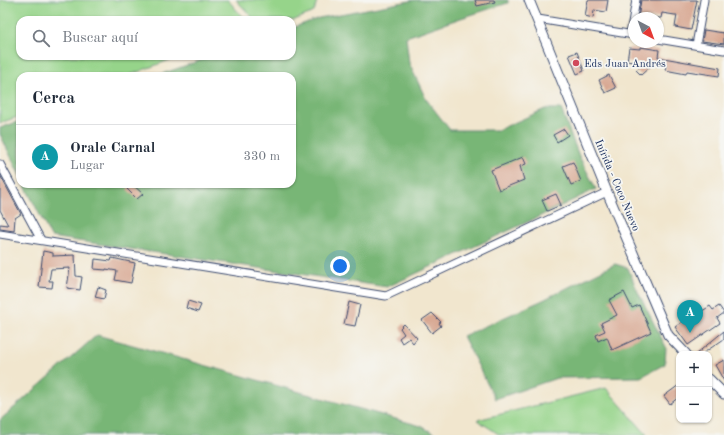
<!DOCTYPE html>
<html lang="es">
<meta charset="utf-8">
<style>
body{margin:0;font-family:"Old Standard TT",serif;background:#f2f2f3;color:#1f2937}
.controls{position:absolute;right:12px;bottom:12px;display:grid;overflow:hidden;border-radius:8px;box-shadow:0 1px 3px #0004}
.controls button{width:36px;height:36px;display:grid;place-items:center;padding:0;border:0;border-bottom:1px solid #e0e1e3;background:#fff;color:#1f2937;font:20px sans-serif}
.compass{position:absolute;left:628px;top:12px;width:36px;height:36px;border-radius:50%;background:#fff;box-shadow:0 1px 3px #0004;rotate:139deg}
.you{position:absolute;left:340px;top:266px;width:14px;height:14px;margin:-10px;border:3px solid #fff;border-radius:50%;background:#1a73e8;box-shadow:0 0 0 6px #1a73e833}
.badge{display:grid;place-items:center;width:26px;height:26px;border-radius:50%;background:#2563eb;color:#fff;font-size:13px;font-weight:700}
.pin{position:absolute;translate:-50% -33px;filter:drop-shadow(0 1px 2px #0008)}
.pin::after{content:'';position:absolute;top:21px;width:14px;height:12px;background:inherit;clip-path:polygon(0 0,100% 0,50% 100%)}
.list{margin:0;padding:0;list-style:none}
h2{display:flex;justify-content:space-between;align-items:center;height:52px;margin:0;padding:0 16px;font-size:17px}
h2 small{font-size:13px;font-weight:400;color:#747a83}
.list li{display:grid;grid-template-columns:26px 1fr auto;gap:12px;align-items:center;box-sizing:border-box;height:64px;padding:0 16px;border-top:1px solid #e0e1e3}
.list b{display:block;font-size:15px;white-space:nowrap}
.list p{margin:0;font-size:13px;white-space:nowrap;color:#747a83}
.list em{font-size:13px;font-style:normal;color:#747a83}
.icon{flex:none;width:22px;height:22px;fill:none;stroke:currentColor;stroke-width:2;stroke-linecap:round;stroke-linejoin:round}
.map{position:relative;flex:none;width:724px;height:435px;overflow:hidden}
.search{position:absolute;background:#fff;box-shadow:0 1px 3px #0004;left:16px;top:16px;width:280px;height:44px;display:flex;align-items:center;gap:10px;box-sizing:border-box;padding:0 14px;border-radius:12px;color:#747a83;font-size:15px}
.panel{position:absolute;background:#fff;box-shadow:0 1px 3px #0004;left:16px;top:72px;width:280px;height:116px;border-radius:12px}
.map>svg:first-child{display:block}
</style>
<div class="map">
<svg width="724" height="435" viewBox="0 0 724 435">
<rect width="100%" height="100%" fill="#f6f6f2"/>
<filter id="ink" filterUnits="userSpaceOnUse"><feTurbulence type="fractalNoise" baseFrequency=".025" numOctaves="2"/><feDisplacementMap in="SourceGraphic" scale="8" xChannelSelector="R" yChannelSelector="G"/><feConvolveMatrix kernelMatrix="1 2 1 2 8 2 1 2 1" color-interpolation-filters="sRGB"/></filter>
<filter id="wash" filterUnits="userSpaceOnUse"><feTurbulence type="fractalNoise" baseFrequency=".012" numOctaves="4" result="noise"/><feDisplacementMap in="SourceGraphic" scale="16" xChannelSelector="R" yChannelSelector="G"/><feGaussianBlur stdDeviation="0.9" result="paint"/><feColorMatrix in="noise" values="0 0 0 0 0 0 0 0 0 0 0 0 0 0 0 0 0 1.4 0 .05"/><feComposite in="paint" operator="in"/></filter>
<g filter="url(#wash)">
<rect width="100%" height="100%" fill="#f1e6ce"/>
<g fill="#96d48a" stroke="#588274">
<polygon points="0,0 228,0 245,20 20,20 20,56 180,56 127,76 20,76 20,116 0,123"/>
<polygon points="236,0 317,0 314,12 292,21 292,20 255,20"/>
<polygon points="606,388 647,435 500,435 477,420"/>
</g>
<g fill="#78b676" stroke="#4a726a">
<polygon points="415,0 508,0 508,3 461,18 406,37 409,63 426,99 450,130 498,130 545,109 561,109 579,156 596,189 536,218 387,287 51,237 24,184 292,184 292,76 156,76 213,56 292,56 292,28 319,18"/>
<polygon points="20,121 20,176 0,134 0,128"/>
<polygon points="615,264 628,268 637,290 666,347 665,364 641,377 557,378 495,399 463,336 543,300"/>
<polygon points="97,335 421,426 437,435 0,435 0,420"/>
</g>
<g id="blocks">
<g fill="#d8a893">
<polygon points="475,0 494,0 495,2 477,6"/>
<polygon points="588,0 608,0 606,12 594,10 593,18 585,16"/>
<polygon points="641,0 697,0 691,30 675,27 677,15 675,15 662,13 661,18 638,18"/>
<polygon points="704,30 724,33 724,44 702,41"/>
<polygon points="640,47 659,50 658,57 720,68 719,76 687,71 686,74 665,70 666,65 654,63 641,75 636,70 643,64 627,61 629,48 640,49"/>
<polygon points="577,52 584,71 577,74 569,55"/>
<polygon points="609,75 616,88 605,93 599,80"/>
<polygon points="564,129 568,135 557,142 553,135"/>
<polygon points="523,157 526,164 520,166 524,180 499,190 491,170"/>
<polygon points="573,162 581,181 571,185 563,166"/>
<polygon points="0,175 21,214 15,218 14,231 0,229 0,224 8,225 0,210"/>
<polygon points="132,184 143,194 137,199 127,189"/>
<polygon points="556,194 561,205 547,211 542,200"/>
<polygon points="43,251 53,253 53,256 75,255 76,276 82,277 80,290 67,288 70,268 51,269 49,281 53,281 52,288 39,287"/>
<polygon points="112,258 135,263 131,283 115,280 117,271 106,269 106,270 94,269 95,259 111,261"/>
<polygon points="98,287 106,290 104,299 95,297"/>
<polygon points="624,292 632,308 639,305 651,332 612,350 607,337 598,341 596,335 605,331 601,323 617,315 609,300"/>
<polygon points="188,301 201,305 198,312 186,308"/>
<polygon points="349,302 360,305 355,326 344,324"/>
<polygon points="710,306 713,310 719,306 724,313 717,318 720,323 688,345 675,327 689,317 690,319"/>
<polygon points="432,313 441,322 439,323 441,326 432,333 422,320"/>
<polygon points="404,324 417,338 413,343 409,338 402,343 399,338 404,334 400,328"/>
<polygon points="724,331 724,339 702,354 696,354"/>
<polygon points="724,360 724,381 715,365"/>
<polygon points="679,385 679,397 670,404 664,396"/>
</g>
</g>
</g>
<g filter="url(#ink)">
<use href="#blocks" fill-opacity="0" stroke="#3b4a6f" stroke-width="1"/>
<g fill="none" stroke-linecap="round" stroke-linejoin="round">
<g stroke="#3b4a6f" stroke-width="9">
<g id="minor">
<polyline points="538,19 634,35"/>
<polyline points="630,34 636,0"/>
<polyline points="658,39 724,50"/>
<polyline points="696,45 704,0"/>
<polyline points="0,164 41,240"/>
<polyline points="0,234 386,296 607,192"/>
</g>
</g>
<g stroke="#3b4a6f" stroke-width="11">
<g id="tertiary">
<polyline points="529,0 607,192 668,335 686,354"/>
<polyline points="709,379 724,394"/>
</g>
</g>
<use href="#minor" stroke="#fff" stroke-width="7"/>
<use href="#tertiary" stroke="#fff" stroke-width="9"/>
</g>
</g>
<circle fill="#d1495b" stroke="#f6f6f2" stroke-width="1.5" cx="576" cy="63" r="4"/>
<g text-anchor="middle" stroke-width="3.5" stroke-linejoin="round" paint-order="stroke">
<g font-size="11" fill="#1b2f5e" stroke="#f6f6f2" text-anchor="start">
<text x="584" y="67">Eds Juan Andrés</text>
</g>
<g font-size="11" fill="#1b2f5e" stroke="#f6f6f2">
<text transform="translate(618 185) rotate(67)" y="4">Inírida - Coco Nuevo</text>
</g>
</g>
</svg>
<div class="controls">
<button>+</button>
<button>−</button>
</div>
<svg class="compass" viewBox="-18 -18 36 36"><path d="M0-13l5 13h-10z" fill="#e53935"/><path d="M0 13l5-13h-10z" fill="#747a83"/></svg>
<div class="you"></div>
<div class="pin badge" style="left:690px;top:333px;background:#0f9aa8">A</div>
<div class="search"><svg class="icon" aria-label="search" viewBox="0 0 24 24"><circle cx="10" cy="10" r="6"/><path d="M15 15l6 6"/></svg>Buscar aquí</div>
<section class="panel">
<h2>Cerca<small></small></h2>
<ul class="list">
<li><span class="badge" style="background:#0f9aa8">A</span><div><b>Orale Carnal</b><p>Lugar</p></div><em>330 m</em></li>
</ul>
</section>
</div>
